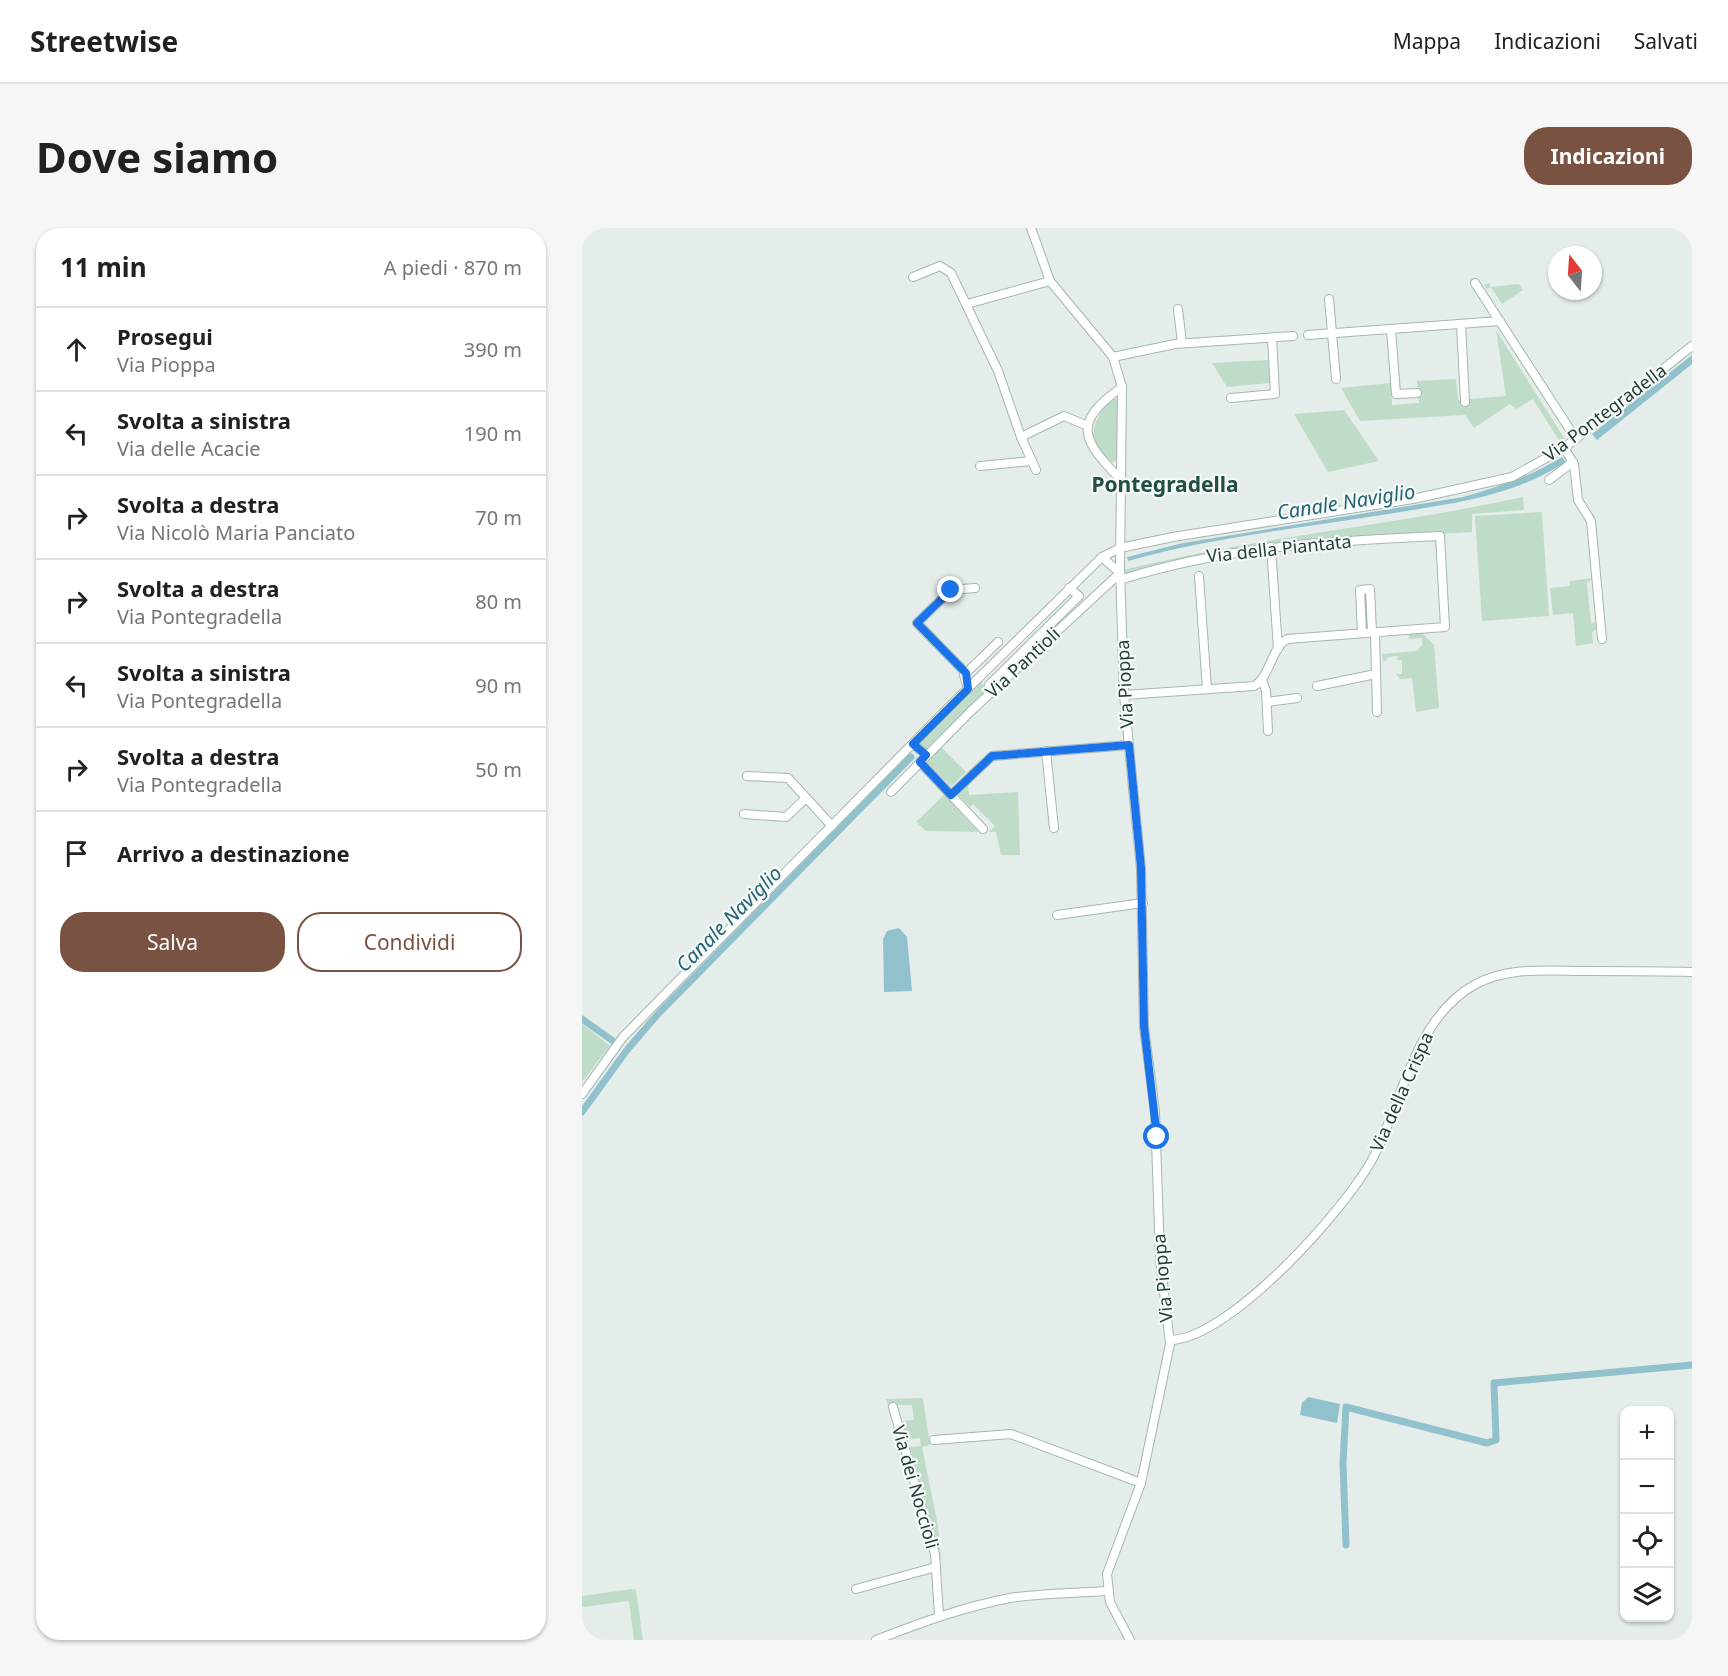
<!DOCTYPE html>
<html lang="it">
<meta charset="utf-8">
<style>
body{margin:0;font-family:"Noto Sans",sans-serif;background:#f6f6f6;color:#202124}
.controls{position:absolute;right:18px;bottom:18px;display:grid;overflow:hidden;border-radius:12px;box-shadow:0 2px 4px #0004}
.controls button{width:54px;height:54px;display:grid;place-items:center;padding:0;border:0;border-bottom:2px solid #e0e0e0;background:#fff;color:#202124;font:30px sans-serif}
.compass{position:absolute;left:966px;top:18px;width:54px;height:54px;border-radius:50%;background:#fff;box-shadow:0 2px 4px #0004;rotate:343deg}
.stop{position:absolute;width:18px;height:18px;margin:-14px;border:4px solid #1a73e8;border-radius:50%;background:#fff}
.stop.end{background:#1a73e8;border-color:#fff;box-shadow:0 2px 6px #0008}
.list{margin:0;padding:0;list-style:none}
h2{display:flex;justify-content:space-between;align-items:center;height:78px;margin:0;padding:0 24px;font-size:26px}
h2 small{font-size:20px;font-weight:400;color:#757577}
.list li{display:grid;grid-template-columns:39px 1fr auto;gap:18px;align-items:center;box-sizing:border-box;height:84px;padding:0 24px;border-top:2px solid #e0e0e0}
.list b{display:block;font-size:22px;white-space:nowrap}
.list p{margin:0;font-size:20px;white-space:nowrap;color:#757577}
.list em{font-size:20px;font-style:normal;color:#757577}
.actions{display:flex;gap:12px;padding:18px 24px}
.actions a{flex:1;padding:14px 0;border:2px solid #7a5242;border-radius:24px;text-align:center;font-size:21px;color:#7a5242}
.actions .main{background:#7a5242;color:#fff}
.icon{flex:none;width:33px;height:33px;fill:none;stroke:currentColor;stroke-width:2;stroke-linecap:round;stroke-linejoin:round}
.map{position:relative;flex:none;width:1110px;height:1412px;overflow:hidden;border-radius:24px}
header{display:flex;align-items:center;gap:36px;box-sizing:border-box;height:84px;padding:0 30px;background:#fff;border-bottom:2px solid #e0e0e0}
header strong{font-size:28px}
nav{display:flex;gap:33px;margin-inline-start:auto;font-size:21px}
.intro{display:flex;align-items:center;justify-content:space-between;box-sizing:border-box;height:144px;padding:0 36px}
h1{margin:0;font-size:42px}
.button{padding:15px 27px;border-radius:24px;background:#7a5242;color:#fff;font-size:21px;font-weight:700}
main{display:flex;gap:36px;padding:0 36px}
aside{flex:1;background:#fff;border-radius:24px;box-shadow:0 2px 4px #0004}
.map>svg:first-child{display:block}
</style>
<header>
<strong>Streetwise</strong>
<nav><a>Mappa</a><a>Indicazioni</a><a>Salvati</a></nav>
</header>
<div class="intro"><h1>Dove siamo</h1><a class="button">Indicazioni</a></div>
<main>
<aside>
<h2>11 min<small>A piedi · 870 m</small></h2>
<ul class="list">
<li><svg class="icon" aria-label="ahead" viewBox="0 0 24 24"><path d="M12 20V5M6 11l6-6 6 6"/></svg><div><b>Prosegui</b><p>Via Pioppa</p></div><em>390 m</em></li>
<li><svg class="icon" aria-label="left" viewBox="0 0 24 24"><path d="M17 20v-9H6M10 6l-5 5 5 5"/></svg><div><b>Svolta a sinistra</b><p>Via delle Acacie</p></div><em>190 m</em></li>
<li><svg class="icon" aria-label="right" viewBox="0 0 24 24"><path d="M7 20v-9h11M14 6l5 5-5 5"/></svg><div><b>Svolta a destra</b><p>Via Nicolò Maria Panciato</p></div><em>70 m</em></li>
<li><svg class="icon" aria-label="right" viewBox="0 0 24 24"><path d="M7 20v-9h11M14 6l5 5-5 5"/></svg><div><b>Svolta a destra</b><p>Via Pontegradella</p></div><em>80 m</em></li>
<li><svg class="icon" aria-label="left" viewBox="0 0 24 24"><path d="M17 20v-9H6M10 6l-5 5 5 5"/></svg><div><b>Svolta a sinistra</b><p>Via Pontegradella</p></div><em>90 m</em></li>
<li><svg class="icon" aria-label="right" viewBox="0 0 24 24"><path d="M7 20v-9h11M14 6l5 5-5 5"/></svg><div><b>Svolta a destra</b><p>Via Pontegradella</p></div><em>50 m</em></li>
<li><svg class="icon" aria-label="arrive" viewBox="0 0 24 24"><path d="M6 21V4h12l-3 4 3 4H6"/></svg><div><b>Arrivo a destinazione</b></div></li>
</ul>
<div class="actions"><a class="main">Salva</a><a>Condividi</a></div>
</aside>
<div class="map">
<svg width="1110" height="1412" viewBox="0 0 1110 1412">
<rect width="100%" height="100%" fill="#e4edea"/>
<g fill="#bfdcc9">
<polygon points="907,55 909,59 937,56 941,62 920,76 909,59 905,61 902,57"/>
<polygon points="914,102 982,210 978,214 951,171 934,181 928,176 892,200 883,187 778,193 759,160 809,155 810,177 837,175 835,153 874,151 876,172 924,168"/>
<polygon points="686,132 688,155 645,159 630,135"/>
<path d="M 529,171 L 535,171 L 536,174 L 536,228 L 534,233 L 530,234 C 501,217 510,191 529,171 Z"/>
<polygon points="762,182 797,233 746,244 712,186"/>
<path d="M 941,269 L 942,282 L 890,286 L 890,304 L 699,315 L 590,333 L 540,350 L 541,342 C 673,309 809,298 941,269 Z"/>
<polygon points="960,284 967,388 900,393 893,288"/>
<polygon points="1011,350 1005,355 1009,396 1013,394 1014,401 1010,405 1011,415 994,418 991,385 971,387 968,360 988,358 988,353"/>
<polygon points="840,405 852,417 857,480 834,484 830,450 818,451 814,446 820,446 820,432 815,432 816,428 806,429 804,433 801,433 800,426 835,423 840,417 840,410 827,411 827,406"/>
<polygon points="398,453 406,461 343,522 336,515"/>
<polygon points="357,517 384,544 369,558 343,532"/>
<polygon points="386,558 387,567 436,564 438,627 419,627 414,604 407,604 413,598 391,576 388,579 377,567"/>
<polygon points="362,567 396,604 344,603 334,594"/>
<polygon points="0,796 28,818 0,854"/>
<polygon points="341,1170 348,1217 340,1219 356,1298 359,1333 328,1219 339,1218 338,1210 324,1211 320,1193 332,1192 330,1177 306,1177 304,1171"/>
<polygon points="50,1361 54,1362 61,1412 52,1412 47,1373 0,1379 0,1368"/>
</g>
<g fill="#91c1cd">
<polygon points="1110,127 1110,136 1015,212 1010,206"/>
<path d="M 980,229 L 984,234 C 928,270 871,275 806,286 C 720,300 630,309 546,333 L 545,329 L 601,315 L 881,269 C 917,259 949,248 980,229 Z"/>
<polygon points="317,700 325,709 330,763 302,764 301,711 305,703"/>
<polygon points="726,1169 758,1176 755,1195 718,1187 720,1175"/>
</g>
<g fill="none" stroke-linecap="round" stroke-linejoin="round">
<g stroke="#91c1cd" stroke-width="7">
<polyline points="0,791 31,813"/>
<polyline points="0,884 45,822 76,786 329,529"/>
<polyline points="764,1317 761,1235 764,1179 905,1215 914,1212 912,1155 1110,1137"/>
</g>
<g stroke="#a7b5b1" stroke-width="10">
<g id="minor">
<polyline points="449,0 468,53 531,129 540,159 538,340 542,467 559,641 562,799 573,884 578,1030 588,1116 559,1255 525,1346 528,1374 548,1412"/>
<polyline points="331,49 358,38 369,45 416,143 439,209 454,242"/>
<polyline points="893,55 994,211"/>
<polyline points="747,71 754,151"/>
<polyline points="385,76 468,53"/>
<polyline points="596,81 600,115"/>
<polyline points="879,96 883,174"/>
<polyline points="809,101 814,166 835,165"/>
<polyline points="726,107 918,93"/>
<polyline points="531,129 593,116 711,108"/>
<polyline points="649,170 693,166 690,110"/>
<polyline points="439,209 482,188 506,198"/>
<polyline points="982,220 992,236 996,272 1009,293 1020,411"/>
<polyline points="398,238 450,233"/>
<path d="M 539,252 C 500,212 489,195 540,159"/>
<polyline points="967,252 991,234"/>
<polyline points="689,319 696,421"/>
<polyline points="520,329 538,345"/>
<polyline points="617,348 625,461"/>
<path d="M 538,352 C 644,318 748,313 858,308 L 863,399 L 705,411 C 689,420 689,448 672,458 L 542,467"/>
<polyline points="793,404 795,484"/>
<polyline points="780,405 778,362 788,361 790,404"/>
<polyline points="384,445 335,395 369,362 393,360"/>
<polyline points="680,452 684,463 686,503"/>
<polyline points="407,457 497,368 487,360"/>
<polyline points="735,458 794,446"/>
<polyline points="386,461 382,447 416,414"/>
<polyline points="685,474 715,470"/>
<polyline points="331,516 344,527"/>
<polyline points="464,523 472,600"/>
<polyline points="338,534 401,601"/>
<polyline points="165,548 206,550 250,598"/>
<polyline points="309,564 388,484 538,345"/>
<polyline points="369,567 410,528 547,517"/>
<polyline points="162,586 204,589 224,570"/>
<polyline points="475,687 561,675"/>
<polyline points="0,866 41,809 85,764 366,480 520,329 538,320 591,309 831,271 930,249 982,220 1110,118"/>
<path d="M 588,1112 C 647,1112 766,979 792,928 C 821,871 833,789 894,756 C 928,738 968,743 1006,743 C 1040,743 1075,743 1110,744"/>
<polyline points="311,1179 353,1326 357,1388"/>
<polyline points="352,1212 429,1206 559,1255"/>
<polyline points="274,1361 354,1339"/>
<path d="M 294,1412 C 338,1395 381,1379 428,1370 C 460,1365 493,1365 525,1363"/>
</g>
</g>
<use href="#minor" stroke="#fff" stroke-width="8"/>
</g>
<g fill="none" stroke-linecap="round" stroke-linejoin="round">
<polyline stroke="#1a73e8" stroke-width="8" points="369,362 335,395 384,445 386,461 331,516 344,527 338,534 369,567 410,528 547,517 559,640 562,798 575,909"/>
</g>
<g text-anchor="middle" stroke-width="4.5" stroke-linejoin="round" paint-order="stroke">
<g font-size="18" fill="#253d38" stroke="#f5f9f7">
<text transform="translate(1023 185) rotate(-37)" y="6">Via Pontegradella</text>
<text transform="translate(697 321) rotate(-6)" y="6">Via della Piantata</text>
<text transform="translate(441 435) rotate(-43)" y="6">Via Pantioli</text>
<text transform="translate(543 456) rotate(-93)" y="6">Via Pioppa</text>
<text transform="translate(820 864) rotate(-66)" y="6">Via della Crispa</text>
<text transform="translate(581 1050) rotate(-95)" y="6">Via Pioppa</text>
<text transform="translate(333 1259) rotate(74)" y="6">Via dei Noccioli</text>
</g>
<g font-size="20" font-style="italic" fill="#236375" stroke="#f5f9f7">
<text transform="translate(764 274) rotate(-9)" y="7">Canale Naviglio</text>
<text transform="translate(147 691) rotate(-45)" y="7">Canale Naviglio</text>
</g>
<g font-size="21" font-weight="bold" fill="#224e46" stroke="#f5f9f7">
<text x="583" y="264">Pontegradella</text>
</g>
</g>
</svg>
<div class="controls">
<button>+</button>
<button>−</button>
<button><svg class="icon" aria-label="locate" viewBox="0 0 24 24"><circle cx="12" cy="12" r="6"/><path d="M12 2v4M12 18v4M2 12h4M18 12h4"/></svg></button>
<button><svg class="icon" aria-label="layers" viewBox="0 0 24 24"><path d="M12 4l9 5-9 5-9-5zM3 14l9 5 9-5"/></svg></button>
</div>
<svg class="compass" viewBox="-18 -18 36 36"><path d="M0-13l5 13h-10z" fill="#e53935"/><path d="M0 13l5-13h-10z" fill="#757577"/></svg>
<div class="stop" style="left:575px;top:909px"></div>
<div class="stop end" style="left:369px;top:362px"></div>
</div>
</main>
